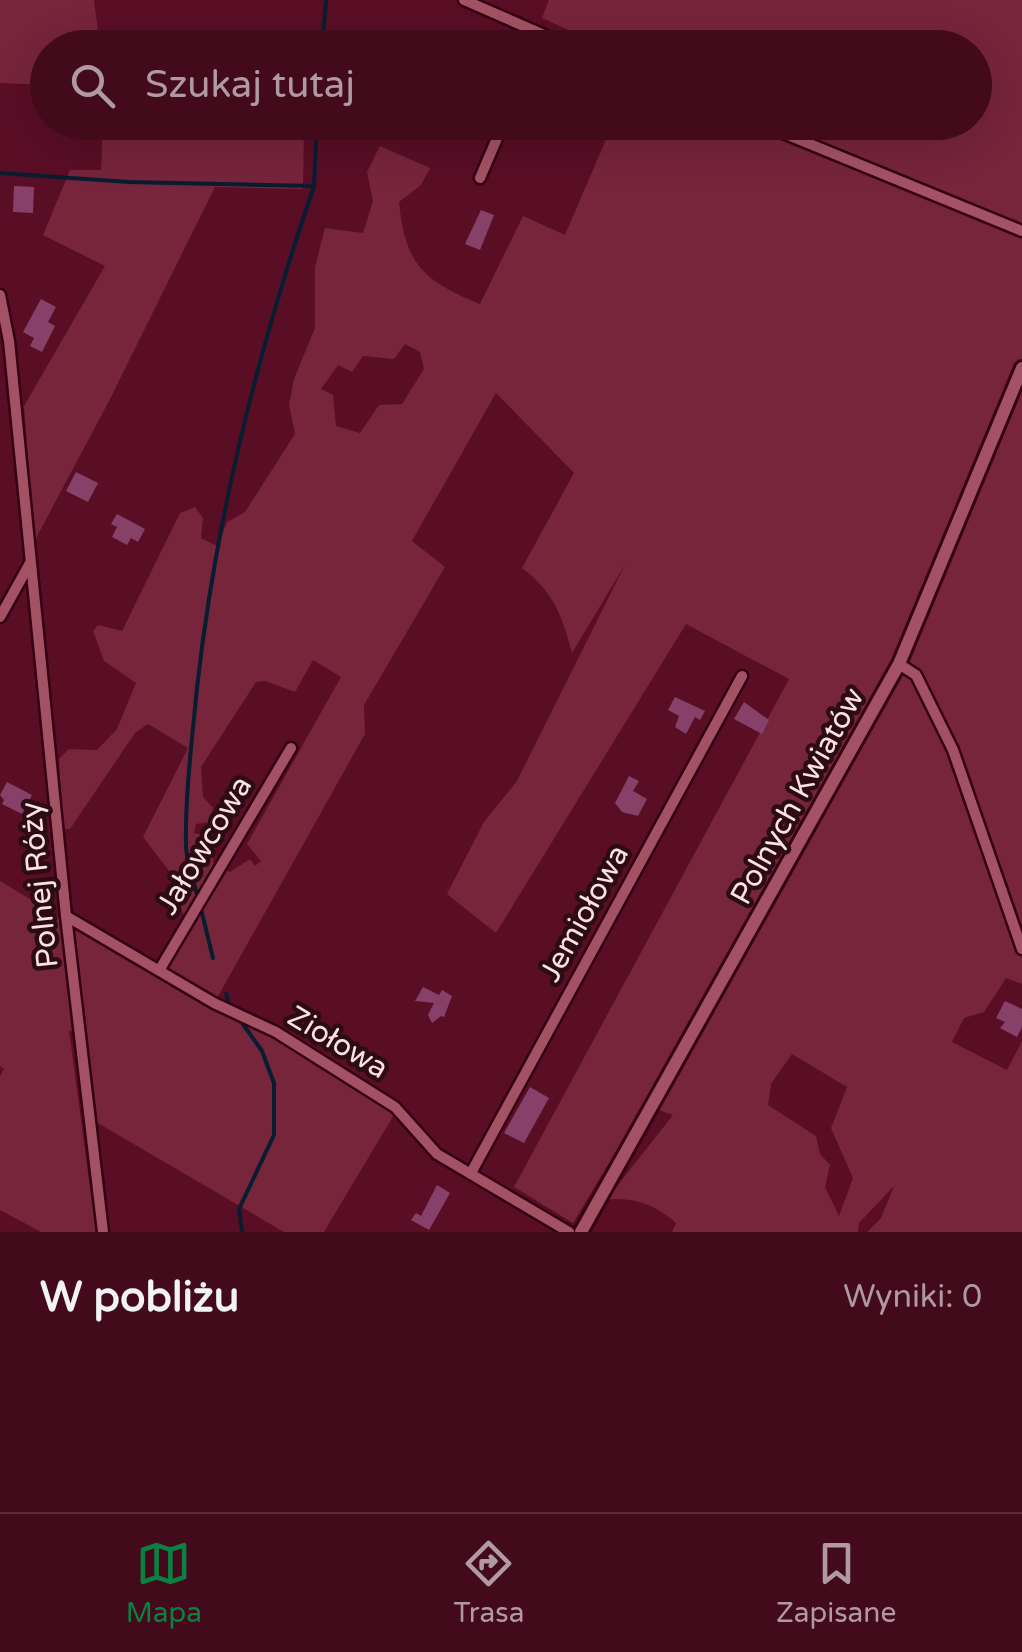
<!DOCTYPE html>
<html lang="pl">
<meta charset="utf-8">
<style>
body{margin:0;font-family:"Varela Round",sans-serif;background:#4d1829;color:#f1f3f6}
.list{margin:0;padding:0;list-style:none}
h2{display:flex;justify-content:space-between;align-items:center;height:130px;margin:0;padding:0 40px;font-size:42px}
h2 small{font-size:32px;font-weight:400;color:#af9aa3}
.icon{flex:none;width:55px;height:55px;fill:none;stroke:currentColor;stroke-width:2;stroke-linecap:round;stroke-linejoin:round}
.map{position:relative;flex:none;width:1022px;height:1232px;overflow:hidden}
.search{position:absolute;background:#430a1c;box-shadow:0 10px 40px #0002;left:30px;right:30px;top:30px;height:110px;display:flex;align-items:center;gap:25px;box-sizing:border-box;padding:0 35px;border-radius:55px;color:#af9aa3;font-size:38px}
.sheet{height:280px;background:#430a1c}
nav{display:flex;justify-content:space-around;align-items:center;box-sizing:border-box;height:140px;border-top:2px solid #5b2b3b;background:#430a1c;font-size:28px;color:#af9aa3}
nav a{display:grid;justify-items:center;gap:5px}
nav .on{color:#0b8043}
.map>svg:first-child{display:block}
</style>
<div class="map">
<svg width="1022" height="1232" viewBox="0 0 1022 1232">
<rect width="100%" height="100%" fill="#590e26"/>
<g fill="#76253b" fill-rule="evenodd">
<polygon points="0,0 94,0 100,47 48,48 47,85 0,83"/>
<path d="M 549,0 L 1022,0 L 1022,984 L 1006,978 L 984,1012 L 964,1018 L 952,1042 L 1007,1070 L 1022,1041 L 1022,1232 L 867,1232 L 881,1218 L 894,1186 L 859,1223 L 858,1232 L 672,1232 L 676,1223 C 656,1205 632,1196 606,1200 L 673,1115 L 644,1105 L 573,1223 L 514,1187 L 789,679 L 686,624 L 496,933 L 447,894 L 484,822 L 517,781 L 626,563 L 572,653 C 562,616 554,592 522,568 L 574,473 L 496,393 L 412,541 L 445,567 L 364,705 L 365,734 L 216,1000 L 167,967 L 190,930 L 174,891 L 173,876 L 143,837 L 188,748 L 148,724 L 135,733 L 70,829 L 62,829 L 59,759 L 69,749 L 97,750 L 117,729 L 136,683 L 104,661 L 93,631 L 98,625 L 122,631 L 180,513 L 195,507 L 203,518 L 201,538 L 217,546 L 227,522 L 245,512 L 295,434 L 289,405 L 294,379 L 315,328 L 315,267 L 325,228 L 363,233 L 373,201 L 367,172 L 380,146 L 430,168 L 421,185 L 399,202 C 405,265 424,281 480,304 L 523,216 L 565,235 L 613,123 L 974,122 L 974,48 L 607,47 L 542,18 ZM 405,344 L 420,352 L 424,369 L 402,404 L 379,405 L 360,433 L 336,426 L 333,395 L 321,389 L 338,365 L 352,372 L 363,356 L 394,359 ZM 313,660 L 341,677 L 247,844 L 261,861 L 255,866 L 250,859 L 230,872 L 213,862 L 214,844 L 207,836 L 194,833 L 196,824 L 209,822 L 213,808 L 203,797 L 201,767 L 256,682 L 265,681 L 295,692 ZM 792,1054 L 847,1087 L 831,1128 L 853,1178 L 839,1216 L 825,1187 L 830,1165 L 820,1154 L 816,1136 L 768,1105 L 771,1084 Z"/>
<polygon points="103,123 304,123 303,189 215,187 109,401 34,542 24,406 105,266 43,235 70,170 101,170"/>
<polygon points="0,881 210,1008 271,1035 395,1113 324,1232 284,1232 96,1122 86,1039 69,1030 96,1232 41,1232 0,1210 0,1076 4,1069 0,1066"/>
</g>
<g fill="none" stroke-linecap="round" stroke-linejoin="round">
<g stroke="#081d30" stroke-width="4">
<polyline points="322,48 326,0"/>
<polyline points="0,173 129,182 314,186 317,122"/>
<path d="M 198,898 C 194,882 187,864 186,847 C 185,795 192,740 197,688 C 216,515 258,350 314,186"/>
<polyline points="201,909 213,958"/>
<polyline points="226,994 229,1003"/>
<polyline points="240,1020 262,1051 274,1083 274,1135 239,1209 242,1232"/>
</g>
</g>
<g fill="#874168">
<polygon points="228,33 255,37 286,35 285,48 227,48 223,43"/>
<polygon points="14,186 34,187 33,213 13,212"/>
<polygon points="481,210 494,215 480,250 465,244"/>
<polygon points="41,299 56,307 48,322 55,326 42,352 30,346 34,338 23,332"/>
<polygon points="76,472 98,483 88,502 66,491"/>
<polygon points="117,514 145,529 138,542 131,538 127,545 112,537 117,527 111,524"/>
<polygon points="675,697 705,711 700,720 695,717 686,734 675,727 679,716 668,710"/>
<polygon points="744,702 769,720 762,734 734,719"/>
<polygon points="629,776 639,781 633,791 647,799 638,816 622,812 615,803"/>
<polygon points="7,782 32,795 22,814 2,804 4,800 0,795"/>
<polygon points="423,987 439,995 442,990 452,996 444,1017 441,1016 432,1023 428,1015 434,1003 415,1001"/>
<polygon points="1005,1001 1022,1009 1022,1027 1017,1037 1000,1028 1005,1022 996,1018"/>
<polygon points="530,1087 549,1098 524,1143 504,1133"/>
<polygon points="437,1185 450,1193 429,1230 411,1220 416,1213 421,1216"/>
</g>
<g fill="none" stroke-linecap="round" stroke-linejoin="round">
<g stroke="#350011" stroke-width="15">
<g id="minor">
<polyline points="464,0 574,48"/>
<polyline points="756,122 1022,231"/>
<polyline points="480,178 504,122"/>
<polyline points="0,295 9,341 66,916 103,1232"/>
<polyline points="0,617 30,563"/>
<polyline points="899,664 916,675 953,750 1022,949"/>
<polyline points="66,916 214,1003 276,1032 395,1107 437,1154 569,1232"/>
<polyline points="160,969 291,748"/>
<polyline points="471,1173 742,676"/>
</g>
</g>
<g stroke="#350011" stroke-width="18">
<polyline id="tertiary" points="581,1232 899,664 1022,368"/>
</g>
<use href="#minor" stroke="#a25264" stroke-width="10"/>
<use href="#tertiary" stroke="#a25264" stroke-width="12"/>
</g>
<g text-anchor="middle" stroke-width="9" stroke-linejoin="round" paint-order="stroke">
<g font-size="30" fill="#fce0e4" stroke="#2b0c14">
<text transform="translate(797 796) rotate(-61)" y="10">Polnych Kwiatów</text>
<text transform="translate(204 845) rotate(-59)" y="10">Jałowcowa</text>
<text transform="translate(39 885) rotate(-96)" y="10">Polnej Róży</text>
<text transform="translate(584 913) rotate(-61)" y="10">Jemiołowa</text>
<text transform="translate(338 1042) rotate(31)" y="10">Ziołowa</text>
</g>
</g>
</svg>
<div class="search"><svg class="icon" aria-label="search" viewBox="0 0 24 24"><circle cx="10" cy="10" r="6"/><path d="M15 15l6 6"/></svg>Szukaj tutaj</div>
</div>
<section class="sheet">
<h2>W pobliżu<small>Wyniki: 0</small></h2>
<ul class="list">
</ul>
</section>
<nav>
<a class="on"><svg class="icon" aria-label="map" viewBox="0 0 24 24"><path d="M3 6l6-2 6 2 6-2v14l-6 2-6-2-6 2zM9 4v14M15 6v14"/></svg>Mapa</a>
<a><svg class="icon" aria-label="directions" viewBox="0 0 24 24"><path d="M12 3l9 9-9 9-9-9zM9 14v-3h6M13 9l2 2-2 2"/></svg>Trasa</a>
<a><svg class="icon" aria-label="saved" viewBox="0 0 24 24"><path d="M7 4h10v16l-5-4-5 4z"/></svg>Zapisane</a>
</nav>
